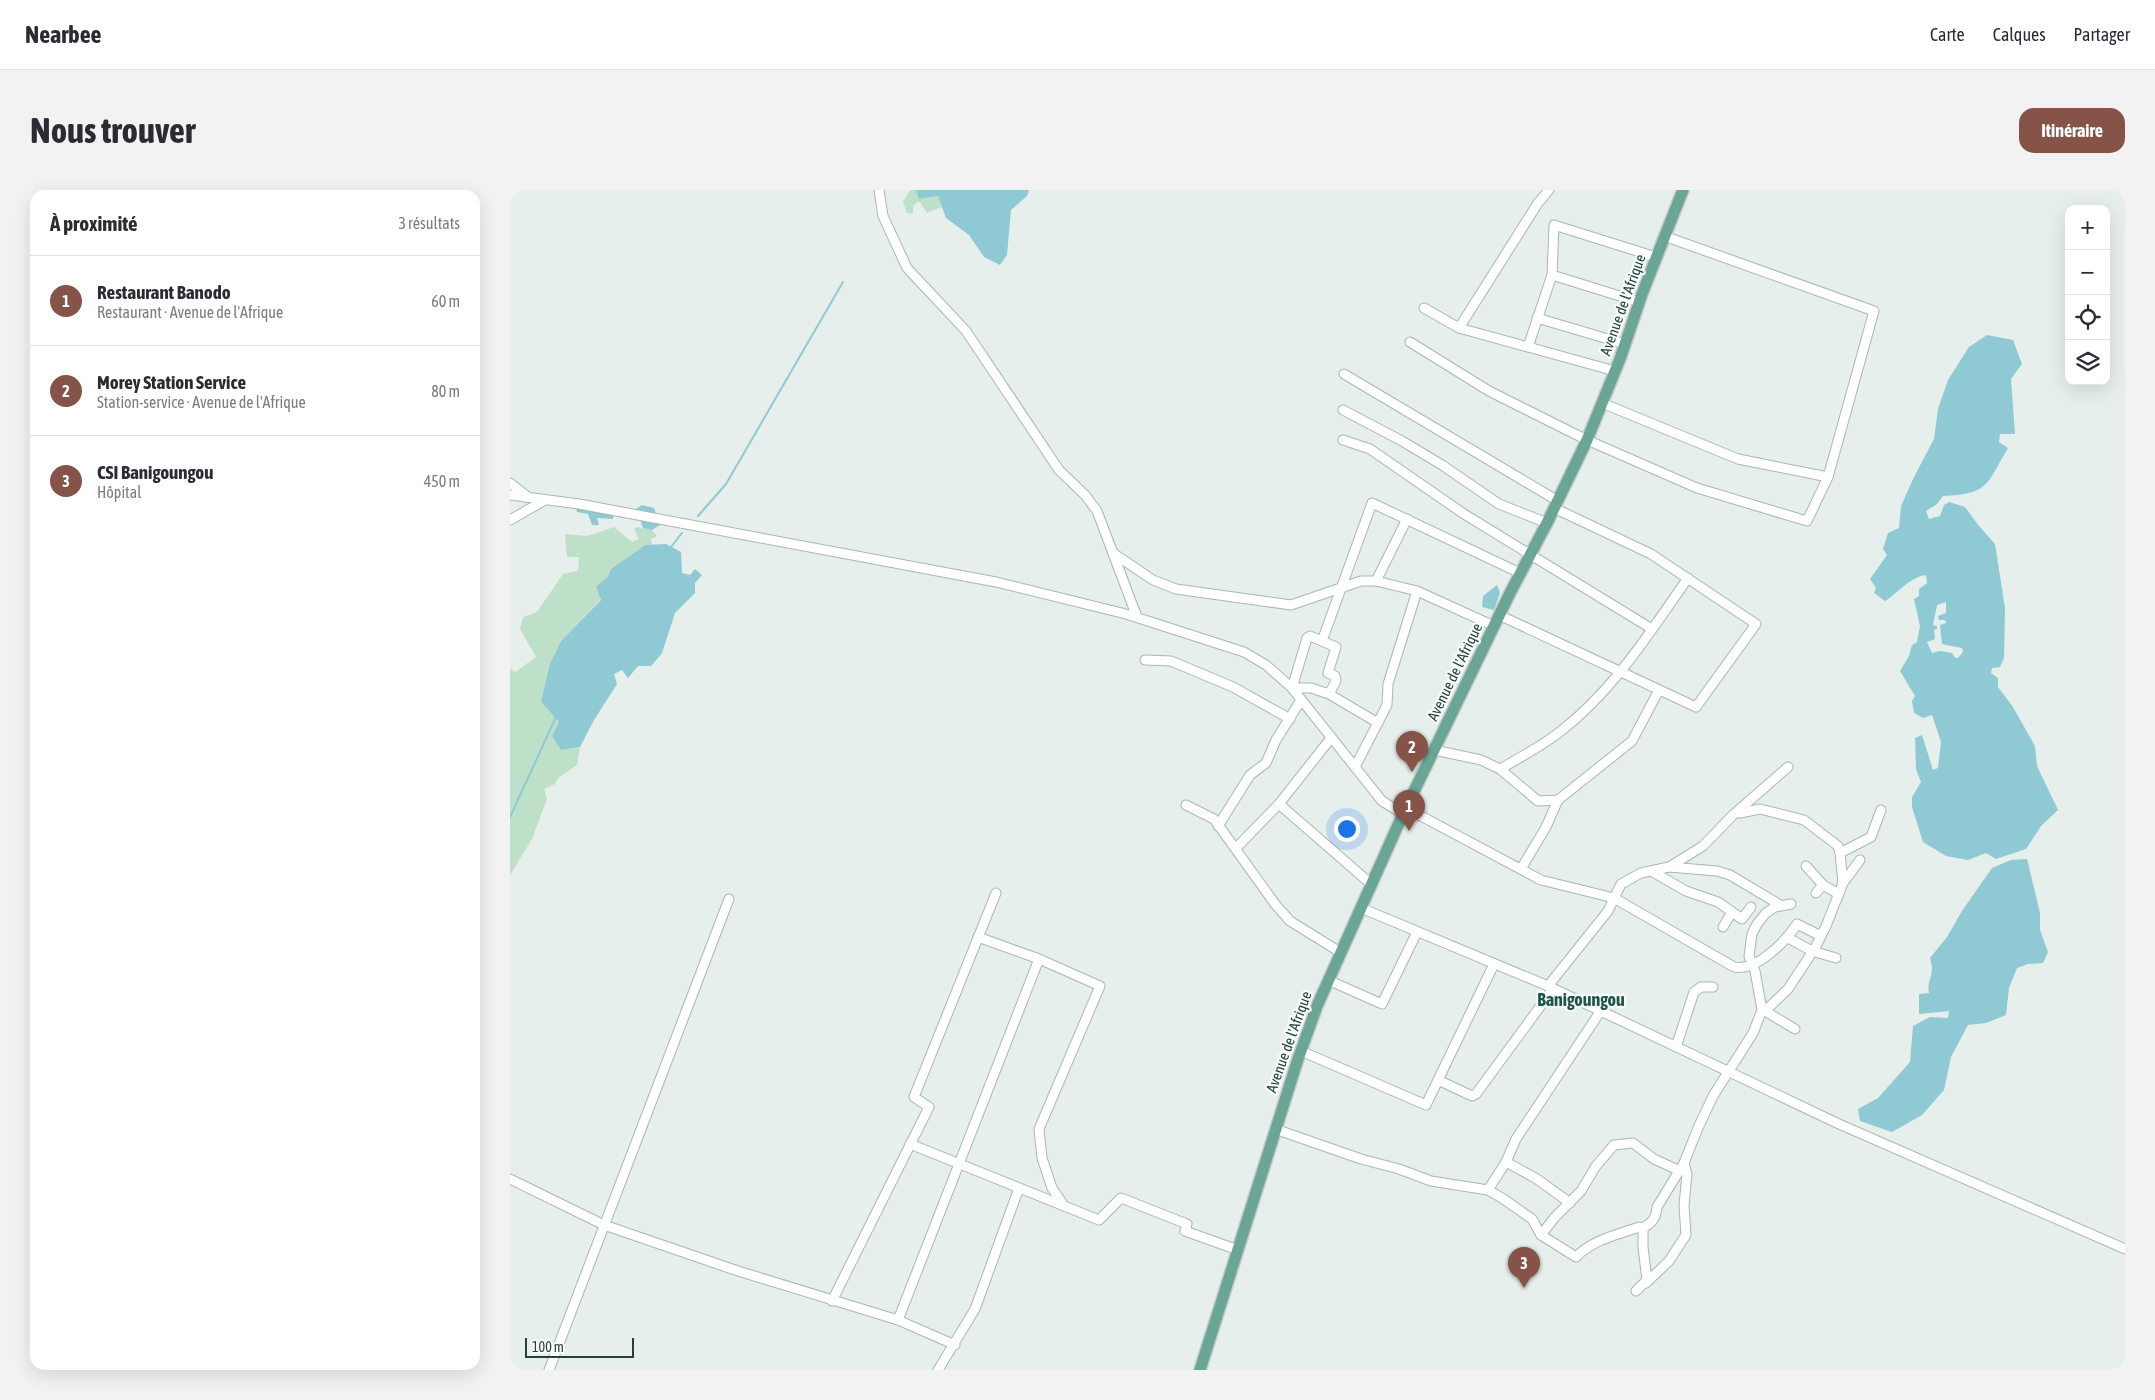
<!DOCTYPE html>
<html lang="fr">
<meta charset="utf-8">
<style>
body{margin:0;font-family:"Asap Condensed",sans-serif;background:#f2f2f3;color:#2b2b33}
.controls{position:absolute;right:15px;top:15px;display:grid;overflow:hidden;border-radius:10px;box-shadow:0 5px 20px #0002}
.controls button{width:45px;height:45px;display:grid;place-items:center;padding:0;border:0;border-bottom:1px solid #e1e1e2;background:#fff;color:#2b2b33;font:25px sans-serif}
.scale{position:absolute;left:15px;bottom:12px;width:109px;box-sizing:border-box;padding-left:5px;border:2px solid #24423a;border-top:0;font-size:14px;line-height:18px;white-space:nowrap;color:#24423a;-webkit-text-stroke:4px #f7fbf9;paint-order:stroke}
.you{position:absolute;left:836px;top:638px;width:18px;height:18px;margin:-12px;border:4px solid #fff;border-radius:50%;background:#1a73e8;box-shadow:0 0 0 8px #1a73e833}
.badge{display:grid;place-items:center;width:32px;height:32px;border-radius:50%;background:#855347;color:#fff;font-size:16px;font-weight:700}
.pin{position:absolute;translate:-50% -41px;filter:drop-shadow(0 1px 2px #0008)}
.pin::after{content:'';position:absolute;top:26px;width:18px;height:15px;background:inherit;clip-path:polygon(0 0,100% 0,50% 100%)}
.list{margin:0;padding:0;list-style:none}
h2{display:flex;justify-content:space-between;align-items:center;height:65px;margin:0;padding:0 20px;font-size:21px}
h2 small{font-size:16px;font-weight:400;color:#7c7c81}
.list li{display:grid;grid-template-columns:32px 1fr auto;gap:15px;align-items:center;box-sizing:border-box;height:90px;padding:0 20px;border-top:1px solid #e1e1e2}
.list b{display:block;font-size:19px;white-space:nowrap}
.list p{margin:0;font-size:16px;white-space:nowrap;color:#7c7c81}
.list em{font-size:16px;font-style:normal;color:#7c7c81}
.icon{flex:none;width:28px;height:28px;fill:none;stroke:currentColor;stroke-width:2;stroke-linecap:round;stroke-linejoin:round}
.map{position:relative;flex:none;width:1615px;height:1180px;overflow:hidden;border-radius:15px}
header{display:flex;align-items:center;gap:30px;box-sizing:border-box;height:70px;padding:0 25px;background:#fff;border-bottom:1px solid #e1e1e2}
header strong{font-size:24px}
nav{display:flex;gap:28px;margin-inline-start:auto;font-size:18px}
.intro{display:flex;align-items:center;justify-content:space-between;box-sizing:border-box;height:120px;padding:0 30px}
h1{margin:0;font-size:35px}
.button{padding:12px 22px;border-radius:15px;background:#855347;color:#fff;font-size:18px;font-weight:700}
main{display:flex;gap:30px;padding:0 30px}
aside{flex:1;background:#fff;border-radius:15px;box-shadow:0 5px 20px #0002}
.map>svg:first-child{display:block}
</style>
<header>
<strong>Nearbee</strong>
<nav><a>Carte</a><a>Calques</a><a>Partager</a></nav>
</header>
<div class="intro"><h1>Nous trouver</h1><a class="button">Itinéraire</a></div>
<main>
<aside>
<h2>À proximité<small>3 résultats</small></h2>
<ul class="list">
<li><span class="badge">1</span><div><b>Restaurant Banodo</b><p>Restaurant · Avenue de l'Afrique</p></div><em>60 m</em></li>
<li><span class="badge">2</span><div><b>Morey Station Service</b><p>Station-service · Avenue de l'Afrique</p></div><em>80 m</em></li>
<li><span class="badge">3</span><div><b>CSI Banigoungou</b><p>Hôpital</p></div><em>450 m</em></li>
</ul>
</aside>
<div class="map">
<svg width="1615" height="1180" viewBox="0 0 1615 1180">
<rect width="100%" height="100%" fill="#e6efeb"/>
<g fill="#bfe0c8">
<polygon points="401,0 406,0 409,9 428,6 432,17 417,23 410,12 407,12 403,16 403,24 397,23 393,12 398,3"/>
<polygon points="104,337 122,352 129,349 124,339 127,337 142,340 147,346 141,349 142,355 135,355 101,379 97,388 86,396 91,409 51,451 41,474 31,512 49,532 51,560 70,557 67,575 48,588 45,594 34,599 37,609 22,649 0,685 0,478 5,482 26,467 10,439 13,427 27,422 53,384 68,381 69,367 57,367 55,344 77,346"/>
</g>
<g fill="#8ec9d4" fill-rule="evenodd">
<polygon points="406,0 519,0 517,6 501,20 497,65 490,75 474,67 459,45 436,28 428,6 409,9"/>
<path d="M 1477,145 L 1503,150 L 1512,174 L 1501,189 L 1505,244 L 1490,244 L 1489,252 L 1498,258 C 1476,295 1479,304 1433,306 L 1427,314 L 1416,321 L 1419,329 L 1430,326 L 1434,315 L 1439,312 L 1455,317 L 1469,336 L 1485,354 L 1495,418 L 1494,468 L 1490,477 L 1482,478 L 1481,483 L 1488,488 L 1488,497 L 1503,517 L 1525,556 L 1527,576 L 1548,620 L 1531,636 L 1516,659 L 1486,669 L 1476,663 L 1458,670 L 1436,666 L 1413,652 L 1402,617 L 1402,607 L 1411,592 L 1406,579 L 1405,548 L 1412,545 L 1423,580 L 1428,578 L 1431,552 L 1422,525 L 1413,528 L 1404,523 L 1402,511 L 1405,506 L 1390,481 L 1399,466 L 1402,455 L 1407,452 L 1410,436 L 1404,409 L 1409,406 L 1409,399 L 1417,393 L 1416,385 C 1400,387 1388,403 1375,411 L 1364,403 L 1366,398 L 1360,389 L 1377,365 L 1373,359 L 1378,343 L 1389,338 L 1391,316 L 1404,287 L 1424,249 L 1428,219 L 1438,190 L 1459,157 ZM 1436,412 L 1436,423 L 1428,426 L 1429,430 L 1435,430 L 1436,433 L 1430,435 L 1432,454 L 1452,458 L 1453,462 L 1448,468 L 1445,468 L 1442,463 L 1430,461 L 1422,463 L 1417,452 L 1425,449 L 1424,440 L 1427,439 L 1427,436 L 1423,435 L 1427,415 Z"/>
<polygon points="132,315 144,318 150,335 142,340 133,338 126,319"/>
<polygon points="66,317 103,324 103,329 87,328 89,335 82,335 78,324 67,322"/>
<polygon points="156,354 171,362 172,383 180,385 185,379 192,385 185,393 185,403 165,423 152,463 141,476 128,476 118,488 112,480 104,484 107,494 84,530 70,557 51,560 42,546 49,532 31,512 40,474 51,451 91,410 86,396 97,388 101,379 135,355"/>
<polygon points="987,395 990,403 984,420 972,417 973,406"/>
<path d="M 1517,669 L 1530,723 L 1530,740 L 1538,762 L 1533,773 L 1518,774 L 1507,778 L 1499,798 L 1496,825 L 1476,833 L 1458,835 L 1441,867 L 1434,900 L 1412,925 L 1382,942 L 1350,931 L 1348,919 L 1368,908 L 1400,872 L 1403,836 L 1420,827 L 1438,828 L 1439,821 L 1409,824 L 1409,804 L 1419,803 C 1416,789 1426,786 1420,768 L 1437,747 L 1452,721 L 1482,678 L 1501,670 Z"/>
</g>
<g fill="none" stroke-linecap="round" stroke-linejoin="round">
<g stroke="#8ec9d4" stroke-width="2">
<polyline points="188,326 216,294 333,92"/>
<polyline points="161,357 172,343"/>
<polyline points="0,627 46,527"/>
</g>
<g stroke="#a8b8b2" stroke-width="11">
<g id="minor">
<polyline points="369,0 373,26 397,78 456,141 549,280 575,305 587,321 627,427"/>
<polyline points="1042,85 1129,112"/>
<polyline points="914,118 949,138 1105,181"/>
<polyline points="1027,128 1115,154"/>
<polyline points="949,138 1028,13 1039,0"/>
<polyline points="900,152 979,201 1077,250 1187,298 1297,331 1318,287 1364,121 1154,46"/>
<polyline points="1018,157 1042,85 1044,35 1146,67"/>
<polyline points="834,184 1048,311"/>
<polyline points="1092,213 1228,269 1318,287"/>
<polyline points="833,220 892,251 932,275 989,314 1037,333"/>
<polyline points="833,250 860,259 954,324 1142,439"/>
<polyline points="0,293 18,307"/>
<polyline points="0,305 69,314 486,392 616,424 734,462 756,475 782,498 872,611 893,624"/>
<polyline points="0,330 35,310"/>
<polyline points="603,363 643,390 666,399 781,415 851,391 866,391 907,401 984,436"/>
<polyline points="866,391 897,329"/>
<polyline points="989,425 1186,517 1246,434 1141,364 1044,318"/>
<polyline points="812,451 862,313 1010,383"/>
<polyline points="635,470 661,471 723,497 780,529"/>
<polyline points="819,504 826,491 825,486 818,483 826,457 800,446 797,448 782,498 801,498 819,504 868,533"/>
<polyline points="924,560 971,570 990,579 1028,611 1048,610 1122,551 1149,500"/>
<polyline points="845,577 877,515 878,494 907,401"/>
<path d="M 990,579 C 1011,567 1032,556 1051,541 C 1104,500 1140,442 1178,388"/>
<polyline points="769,614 861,694"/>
<polyline points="676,615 704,629 765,714 780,731 830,762"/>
<path d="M 896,618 L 1031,690 L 1104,708 L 1224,777 C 1246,782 1276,751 1287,734 L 1311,746"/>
<polyline points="1230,623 1250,619 1294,630 1328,656 1330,663 1333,693 1316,736 1305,758 1278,799 1255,821 1252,820"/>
<polyline points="708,636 740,585 756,573 766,550 791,510"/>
<polyline points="726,658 769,614 821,548"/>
<polyline points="1330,663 1361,647 1371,620"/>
<polyline points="1296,676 1313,695 1329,704"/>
<polyline points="1159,677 1207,681 1220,685 1272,716"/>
<polyline points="1011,679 1036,637 1048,610"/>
<polyline points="1143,682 1176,701 1208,712 1232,729 1241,717"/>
<polyline points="1333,693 1350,670"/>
<polyline points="1306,703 1313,695"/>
<polyline points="851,718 1038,796 1329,934 1615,1059"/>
<polyline points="1213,737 1222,722"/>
<polyline points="468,747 529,769 590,796 529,939 532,968 542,998 554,1016"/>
<polyline points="1278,748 1302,761 1326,768"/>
<polyline points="818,790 872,814 907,742"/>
<polyline points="1038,796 1098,721 1111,694 1131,683 1159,677 1193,656 1223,625 1278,577"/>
<polyline points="1255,821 1285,839"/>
<polyline points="1166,857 1184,802 1191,797 1203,797"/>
<polyline points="791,861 916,915 984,774"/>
<polyline points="928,890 962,906 966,904 1043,799"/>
<path d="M 765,939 L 851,969 L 889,979 L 921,991 L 978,1000 L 992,1008 L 1022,1029 L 1031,1045 L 1066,1067 C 1082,1050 1107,1045 1129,1037 L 1133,1038 C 1143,1032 1146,1028 1147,1017 L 1174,973 L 1188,938 L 1203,906 L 1243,843 L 1252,820 L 1245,781 L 1239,766 L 1242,744 L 1247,734 L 1256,723 L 1265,717 L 1281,714"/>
<polyline points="400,954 589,1030 611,1008 677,1034 675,1041 728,1060"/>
<polyline points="996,972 1027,989 1060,1013"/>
<polyline points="0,989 94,1035 228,1081 388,1130 445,1155"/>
<polyline points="978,1000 996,972 1006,949 1090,822"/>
<polyline points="1031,1045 1045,1027 1071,1001 1086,976 1104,955 1123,953 1144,969 1170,981"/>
<polyline points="1136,1093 1159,1071 1176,1045 1174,1015 1177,984 1174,973"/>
<polyline points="1126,1101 1137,1090 1133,1057 1133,1038"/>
<polyline points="322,1111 419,917 404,907 486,703"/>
<polyline points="388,1130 529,769"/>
<polyline points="39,1180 219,709"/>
<polyline points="428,1180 465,1119 509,998"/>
</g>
</g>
<g stroke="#c2cac8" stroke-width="14">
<polyline id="major" points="690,1180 787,872 807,816 893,624 1000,403 1037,333 1077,250 1110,169 1132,104 1173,0"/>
</g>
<use href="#minor" stroke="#fff" stroke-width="9"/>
<use href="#major" stroke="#6aa596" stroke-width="11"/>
</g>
<g text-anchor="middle" stroke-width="4.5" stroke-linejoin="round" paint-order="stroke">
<g font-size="15" fill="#24423a" stroke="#f7fbf9">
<text transform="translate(1113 115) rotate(-70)" y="5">Avenue de l'Afrique</text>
<text transform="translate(945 482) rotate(-64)" y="5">Avenue de l'Afrique</text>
<text transform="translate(779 852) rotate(-70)" y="5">Avenue de l'Afrique</text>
</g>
<g font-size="18" font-weight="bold" fill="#1f5548" stroke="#f7fbf9">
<text x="1071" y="816">Banigoungou</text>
</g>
</g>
</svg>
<div class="controls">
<button>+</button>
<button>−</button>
<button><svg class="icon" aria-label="locate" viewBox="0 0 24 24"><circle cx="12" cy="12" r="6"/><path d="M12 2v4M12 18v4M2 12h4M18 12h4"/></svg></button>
<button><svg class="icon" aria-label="layers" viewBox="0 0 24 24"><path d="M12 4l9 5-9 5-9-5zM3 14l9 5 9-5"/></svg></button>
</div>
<div class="scale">100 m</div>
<div class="you"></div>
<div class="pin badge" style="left:899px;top:641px">1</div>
<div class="pin badge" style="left:902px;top:582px">2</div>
<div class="pin badge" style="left:1014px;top:1098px">3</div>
</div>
</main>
